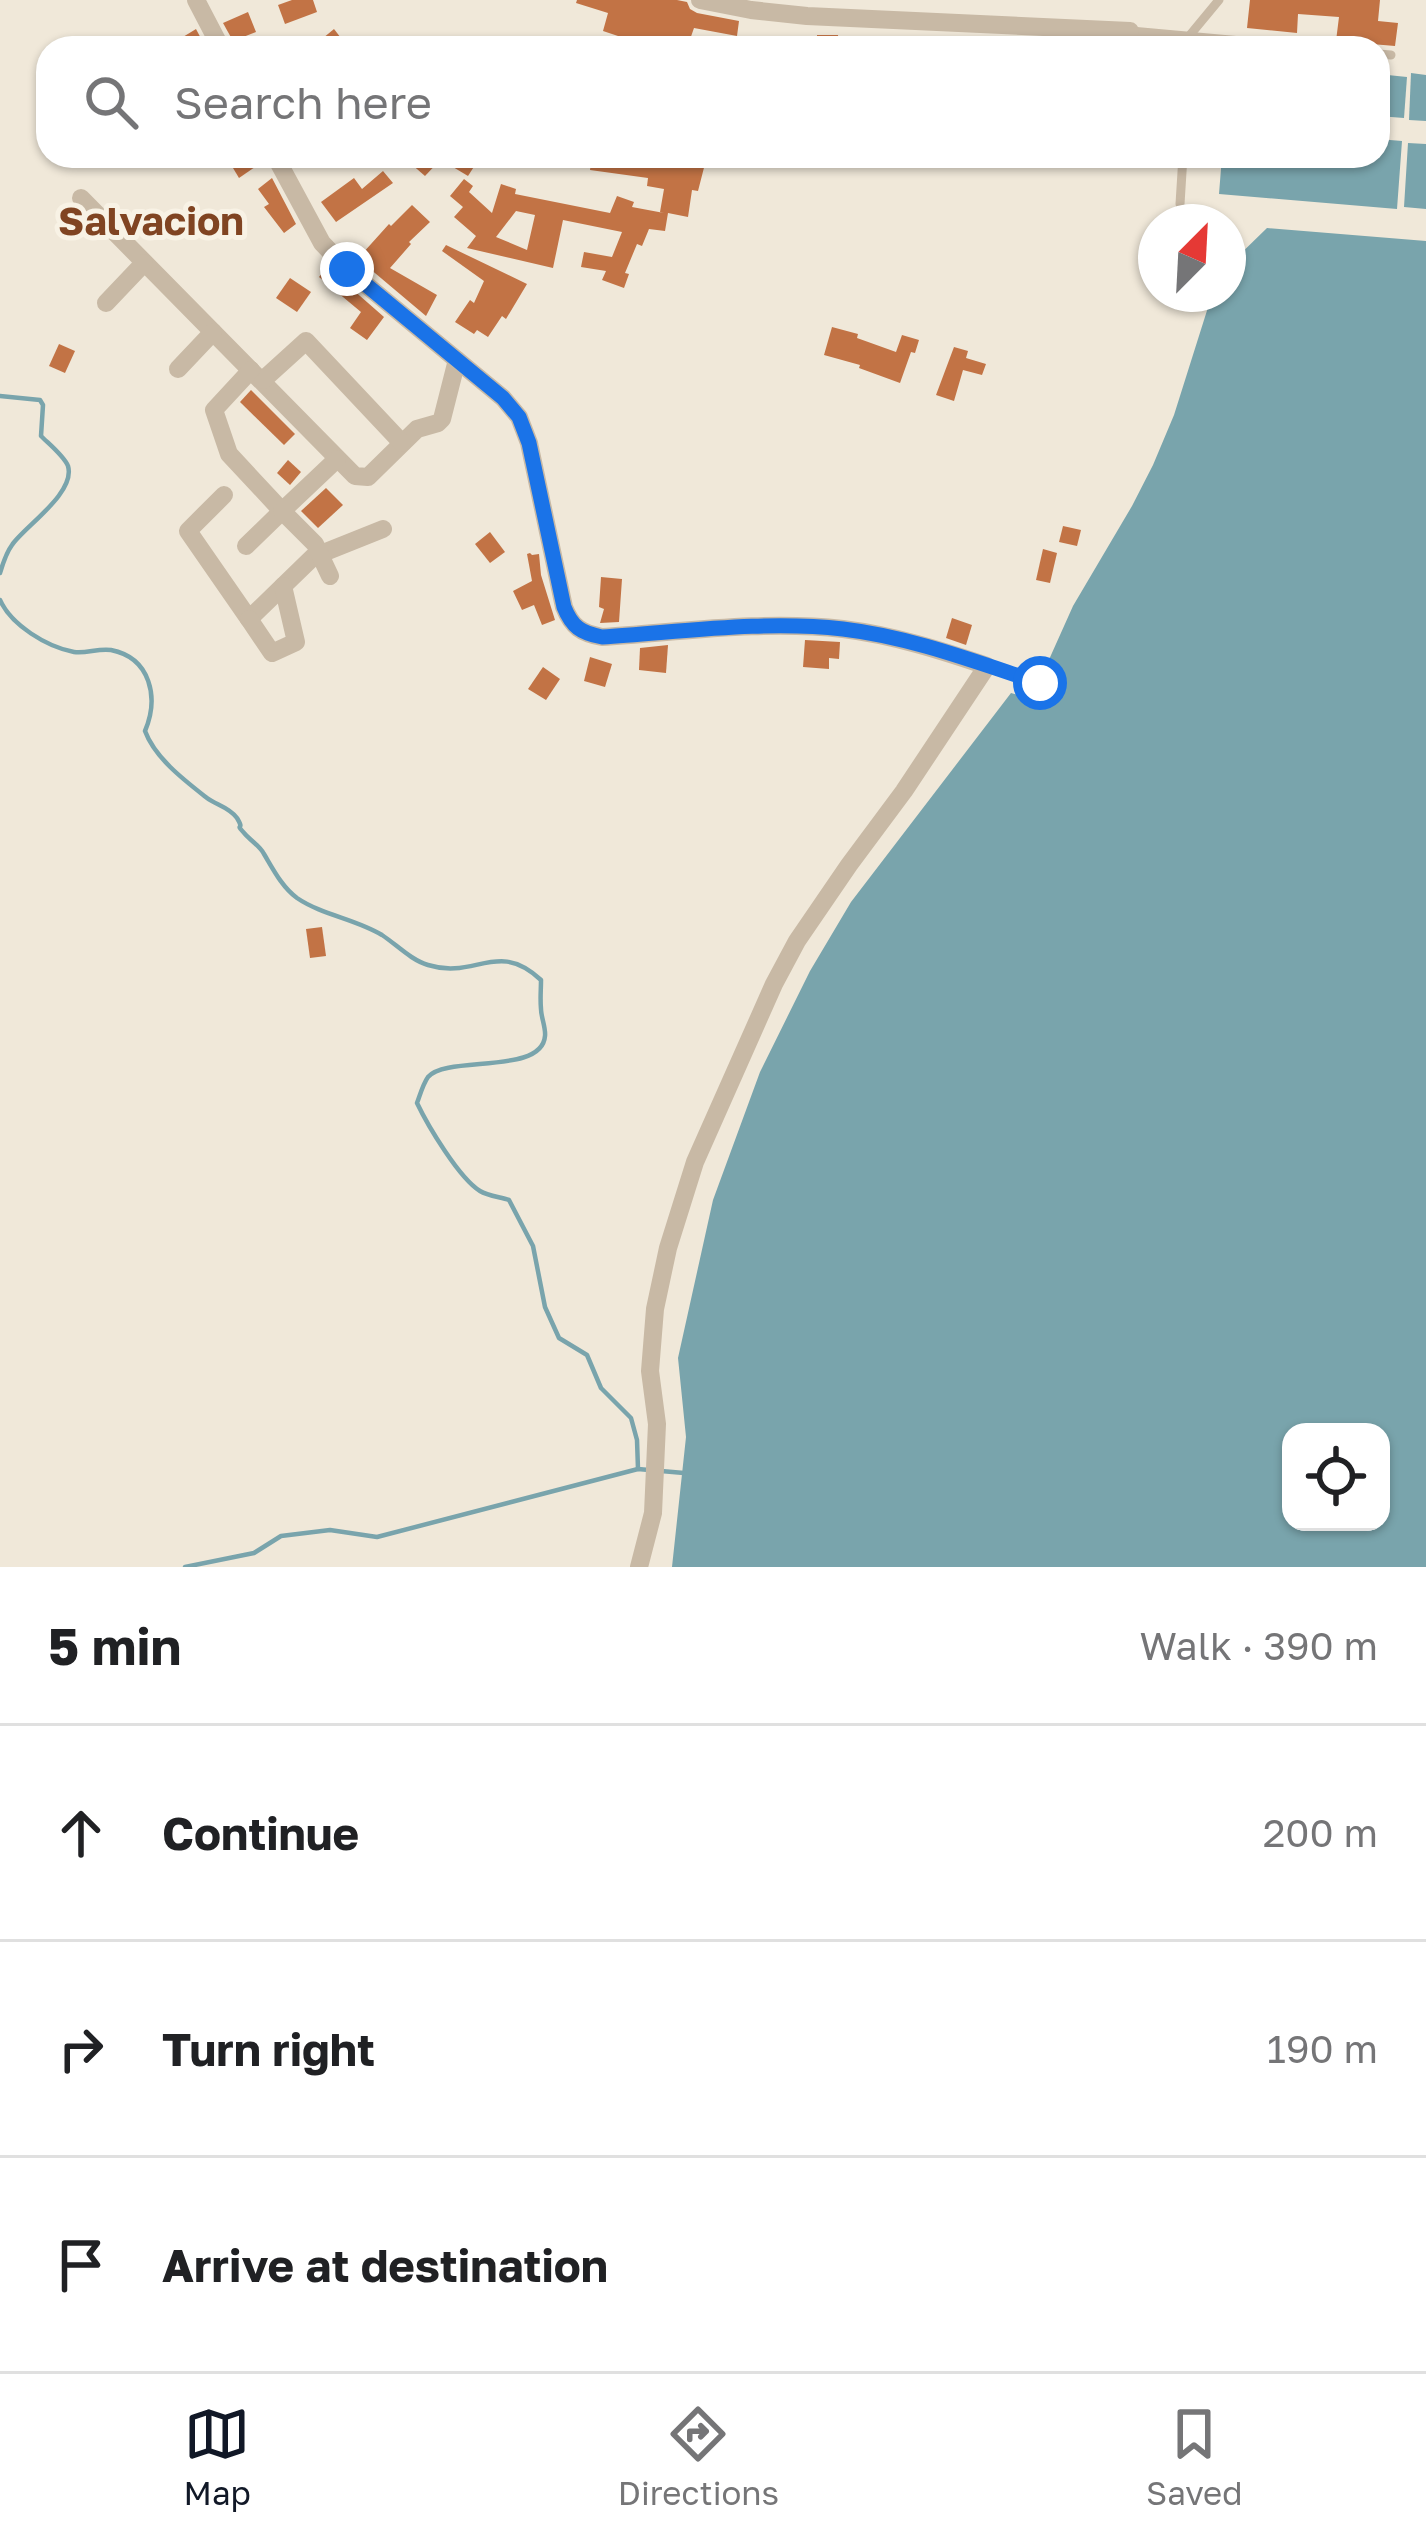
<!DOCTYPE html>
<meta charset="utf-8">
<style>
body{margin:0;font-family:"Golos Text",sans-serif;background:#f6f6f6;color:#202124}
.controls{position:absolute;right:36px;bottom:36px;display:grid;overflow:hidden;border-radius:24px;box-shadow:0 3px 9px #0004}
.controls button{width:108px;height:108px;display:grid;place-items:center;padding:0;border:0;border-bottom:3px solid #e0e0e0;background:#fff;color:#202124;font:60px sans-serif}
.compass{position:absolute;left:1138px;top:204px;width:108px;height:108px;border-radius:50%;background:#fff;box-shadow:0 3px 9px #0004;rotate:24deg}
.stop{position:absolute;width:36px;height:36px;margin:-27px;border:9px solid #1a73e8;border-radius:50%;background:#fff}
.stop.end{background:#1a73e8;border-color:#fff;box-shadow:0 3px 12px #0008}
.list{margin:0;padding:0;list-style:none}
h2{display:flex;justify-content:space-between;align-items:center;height:156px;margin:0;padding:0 48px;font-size:51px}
h2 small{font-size:39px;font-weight:400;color:#757577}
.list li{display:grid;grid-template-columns:78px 1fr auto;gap:36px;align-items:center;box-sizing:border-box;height:216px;padding:0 48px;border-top:3px solid #e0e0e0}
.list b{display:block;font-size:45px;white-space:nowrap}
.list em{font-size:39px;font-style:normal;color:#757577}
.icon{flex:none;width:66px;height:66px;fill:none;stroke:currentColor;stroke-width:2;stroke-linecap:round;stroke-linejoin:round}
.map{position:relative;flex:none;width:1426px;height:1567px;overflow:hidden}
.search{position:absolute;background:#fff;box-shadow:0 3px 9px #0004;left:36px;right:36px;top:36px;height:132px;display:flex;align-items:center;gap:30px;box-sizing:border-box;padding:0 42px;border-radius:36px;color:#757577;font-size:45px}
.sheet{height:804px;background:#fff}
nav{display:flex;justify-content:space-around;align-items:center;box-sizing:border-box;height:168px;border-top:3px solid #e0e0e0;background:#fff;font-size:33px;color:#757577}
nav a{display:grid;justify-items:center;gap:6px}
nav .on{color:#111827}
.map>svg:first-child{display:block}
</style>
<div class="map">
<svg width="1426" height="1567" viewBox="0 0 1426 1567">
<rect width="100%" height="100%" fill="#f0e8d9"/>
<g fill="#79a4ac" fill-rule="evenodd">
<polygon points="1411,73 1426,75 1426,121 1409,120"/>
<polygon points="1378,74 1407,77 1404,118 1378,116"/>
<polygon points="1378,139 1402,141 1397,209 1219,194 1222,156 1378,156"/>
<polygon points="1408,143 1426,144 1426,209 1404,207"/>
<path d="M 1267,228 L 1426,241 L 1426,1567 L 672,1567 L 686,1437 L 678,1358 L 713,1200 L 760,1072 L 810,971 L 851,902 L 1011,693 L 1051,704 L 1058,683 L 1043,673 L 1073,606 L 1132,506 L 1153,465 L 1174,415 L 1210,301 L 1213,294 L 1228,294 L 1228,266 ZM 1291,1432 L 1381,1432 L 1381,1522 L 1291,1522 Z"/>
</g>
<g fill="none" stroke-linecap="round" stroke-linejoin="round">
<g stroke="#79a4ac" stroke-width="4.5">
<path d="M 0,396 L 40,400 L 43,405 L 41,436 C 49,444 64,456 68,466 C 76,493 24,527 12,545 C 6,553 3,563 0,573"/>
<path d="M 0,600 C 11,625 47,647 74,652 C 86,654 98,648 111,650 C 151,658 159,698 145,731 C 155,758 184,780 207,798 C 216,805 229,807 237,818 C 246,833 233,821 245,834 C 251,841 260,846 264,854 C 273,869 282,887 297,898 C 322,915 356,919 382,935 C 397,945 411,960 428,965 C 476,980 497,939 541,980 C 541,990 540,999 541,1009 C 541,1017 546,1028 545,1036 C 542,1075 447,1055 428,1077 C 423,1084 420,1095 417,1103 C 428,1126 459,1178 480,1191 C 488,1196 500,1197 509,1200 L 533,1246 L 545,1307 L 559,1338 L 587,1355 L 601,1388 L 631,1418 L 637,1440 L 638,1469"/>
<polyline points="661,1471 684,1473"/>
<polyline points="185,1567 254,1553 281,1536 330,1530 377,1537 638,1469 649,1470"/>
</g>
</g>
<g fill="#c27345" fill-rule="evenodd">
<polygon points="292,0 313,0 317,12 285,24 278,5"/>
<polygon points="577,0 677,0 687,2 690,9 697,13 739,21 737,36 694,28 687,48 668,48 630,40 603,31 608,13 576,3"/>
<polygon points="1250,0 1380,0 1378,21 1398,23 1395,46 1336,41 1339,17 1298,14 1297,33 1247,28"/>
<polygon points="248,12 256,32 233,41 223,23"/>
<polygon points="196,29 205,46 201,48 165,48"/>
<polygon points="334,29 344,42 336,48 311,48"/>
<polygon points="817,35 838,35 839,48 817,48"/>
<polygon points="241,156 248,156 255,167 239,178 230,163"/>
<polygon points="402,156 444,156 425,176"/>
<polygon points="459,156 466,156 477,162 468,176 453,167"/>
<path d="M 592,156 L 707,156 L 698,191 L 692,190 L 688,217 L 668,213 L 665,231 L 649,229 L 642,246 L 637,244 L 625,273 L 629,274 L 624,288 L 602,280 L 606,271 L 581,267 L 584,252 L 612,257 L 622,232 L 563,220 L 553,268 L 467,248 L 476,236 L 454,217 L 463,207 L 450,196 L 464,179 L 473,186 L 469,192 L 492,213 L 501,184 L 516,189 L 515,194 L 610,213 L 617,196 L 634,202 L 632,207 L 664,213 L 660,212 L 664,189 L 647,186 L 648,178 L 590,170 ZM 516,211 L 535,215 L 527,250 L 496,237 Z"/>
<polygon points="383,171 393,183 336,222 321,202 354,178 362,189"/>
<polygon points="272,178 296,224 284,233 264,207 269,204 258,189"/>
<polygon points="412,205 430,222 409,242 411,244 390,268 437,295 426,316 350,252 353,248 362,254 389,224 391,226"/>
<polygon points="446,245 527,284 506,319 502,316 488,337 477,330 474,334 455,322 470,300 474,303 484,281 442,251"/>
<polygon points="327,267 384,317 367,340 350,328 361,312 319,277"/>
<polygon points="290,278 311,292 297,312 276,298"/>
<polygon points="832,327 858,334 857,338 896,352 902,335 919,340 915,353 911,352 900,383 859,368 860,365 824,355"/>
<polygon points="59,344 75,351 65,373 49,366"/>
<polygon points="954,347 968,351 966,358 986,364 982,375 963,370 954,401 936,395"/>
<polygon points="251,390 295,434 284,445 240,402"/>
<polygon points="288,460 301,472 290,485 277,473"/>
<polygon points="326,488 343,505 318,528 301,511"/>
<polygon points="1063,526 1081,530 1077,546 1059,542"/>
<polygon points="490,532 505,552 490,563 475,544"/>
<polygon points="1043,549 1057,553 1050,583 1036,580"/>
<polygon points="530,553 532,555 539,554 541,575 555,620 542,625 534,605 522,610 513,591 532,581 527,554"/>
<polygon points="601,577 622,579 619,622 600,623 604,609 599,607"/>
<polygon points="952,618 972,625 966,645 946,638"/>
<polygon points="805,640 840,642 839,659 829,658 829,669 803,667"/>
<polygon points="668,645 666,673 639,670 640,648"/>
<polygon points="590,657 612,664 605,687 584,681"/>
<polygon points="543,667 560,679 546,700 528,689"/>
<polygon points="322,927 326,956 310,958 306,929"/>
</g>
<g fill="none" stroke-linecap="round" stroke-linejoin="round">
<g stroke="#c8b9a5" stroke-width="9">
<polyline points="1131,31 1317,48"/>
<polyline points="1190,48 1190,35 1219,0"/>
<polyline points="1378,54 1391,55"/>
<polyline points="1180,204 1183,156"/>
<polyline points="987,666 1040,683"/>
</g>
<g stroke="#c8b9a5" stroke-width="18">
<polyline points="196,0 221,48"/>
<polyline points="700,0 751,10 807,16 1130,31"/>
<path d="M 275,156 L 322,243 L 347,269 L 503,398 L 519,417 L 529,443 L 564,607 C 572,627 581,633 602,637 C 681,632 763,620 843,629 C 892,635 940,650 987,666 L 904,791 L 849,865 L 797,941 L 774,984 L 695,1162 L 668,1248 L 655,1309 L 650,1371 L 657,1424 L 653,1513 L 639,1567"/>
<polyline points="81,198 355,476 368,477 417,429 438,423 442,419 457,360"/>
<polyline points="106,303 144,263"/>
<polyline points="178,369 213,332"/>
<polyline points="263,380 306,341 402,443"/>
<polyline points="224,495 188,531 249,619 313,557 383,529"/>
<polyline points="246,546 282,511 229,454 214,410 251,370"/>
<polyline points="330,576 315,544 282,511 337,459"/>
<polyline points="249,619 272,653 296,642 283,586"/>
</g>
</g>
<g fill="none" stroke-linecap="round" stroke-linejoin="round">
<path stroke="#1a73e8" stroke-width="15" d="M 347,269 L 503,398 L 519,417 L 529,443 L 564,607 C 572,627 581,633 602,637 C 681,632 764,620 843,629 C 911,637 976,662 1040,683"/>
</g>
<g text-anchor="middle" stroke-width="10" stroke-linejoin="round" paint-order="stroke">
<g font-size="39" font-weight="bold" fill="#804422" stroke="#f8f2e5">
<text x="151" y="235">Salvacion</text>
</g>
</g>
</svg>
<div class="controls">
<button><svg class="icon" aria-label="locate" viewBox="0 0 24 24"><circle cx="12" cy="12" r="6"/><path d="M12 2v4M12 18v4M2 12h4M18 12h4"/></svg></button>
</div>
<svg class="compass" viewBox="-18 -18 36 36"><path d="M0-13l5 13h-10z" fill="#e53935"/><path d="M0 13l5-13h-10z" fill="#757577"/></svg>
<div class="stop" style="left:1040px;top:683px"></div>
<div class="stop end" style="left:347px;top:269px"></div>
<div class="search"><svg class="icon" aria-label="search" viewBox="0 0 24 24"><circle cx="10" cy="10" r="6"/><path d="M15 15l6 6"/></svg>Search here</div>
</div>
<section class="sheet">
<h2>5 min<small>Walk · 390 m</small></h2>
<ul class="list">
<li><svg class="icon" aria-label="ahead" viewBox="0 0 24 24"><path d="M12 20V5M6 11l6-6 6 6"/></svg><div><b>Continue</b></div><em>200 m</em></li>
<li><svg class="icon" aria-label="right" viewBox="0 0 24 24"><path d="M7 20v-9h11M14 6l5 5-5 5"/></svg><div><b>Turn right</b></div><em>190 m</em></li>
<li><svg class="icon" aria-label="arrive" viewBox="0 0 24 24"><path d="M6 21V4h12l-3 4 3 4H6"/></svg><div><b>Arrive at destination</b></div></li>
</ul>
</section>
<nav>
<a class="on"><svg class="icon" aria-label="map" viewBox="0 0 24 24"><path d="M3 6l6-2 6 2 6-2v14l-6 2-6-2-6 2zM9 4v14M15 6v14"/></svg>Map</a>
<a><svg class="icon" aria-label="directions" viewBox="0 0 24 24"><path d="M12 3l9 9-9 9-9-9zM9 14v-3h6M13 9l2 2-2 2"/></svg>Directions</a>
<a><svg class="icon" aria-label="saved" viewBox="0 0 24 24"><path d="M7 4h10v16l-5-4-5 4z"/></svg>Saved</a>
</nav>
